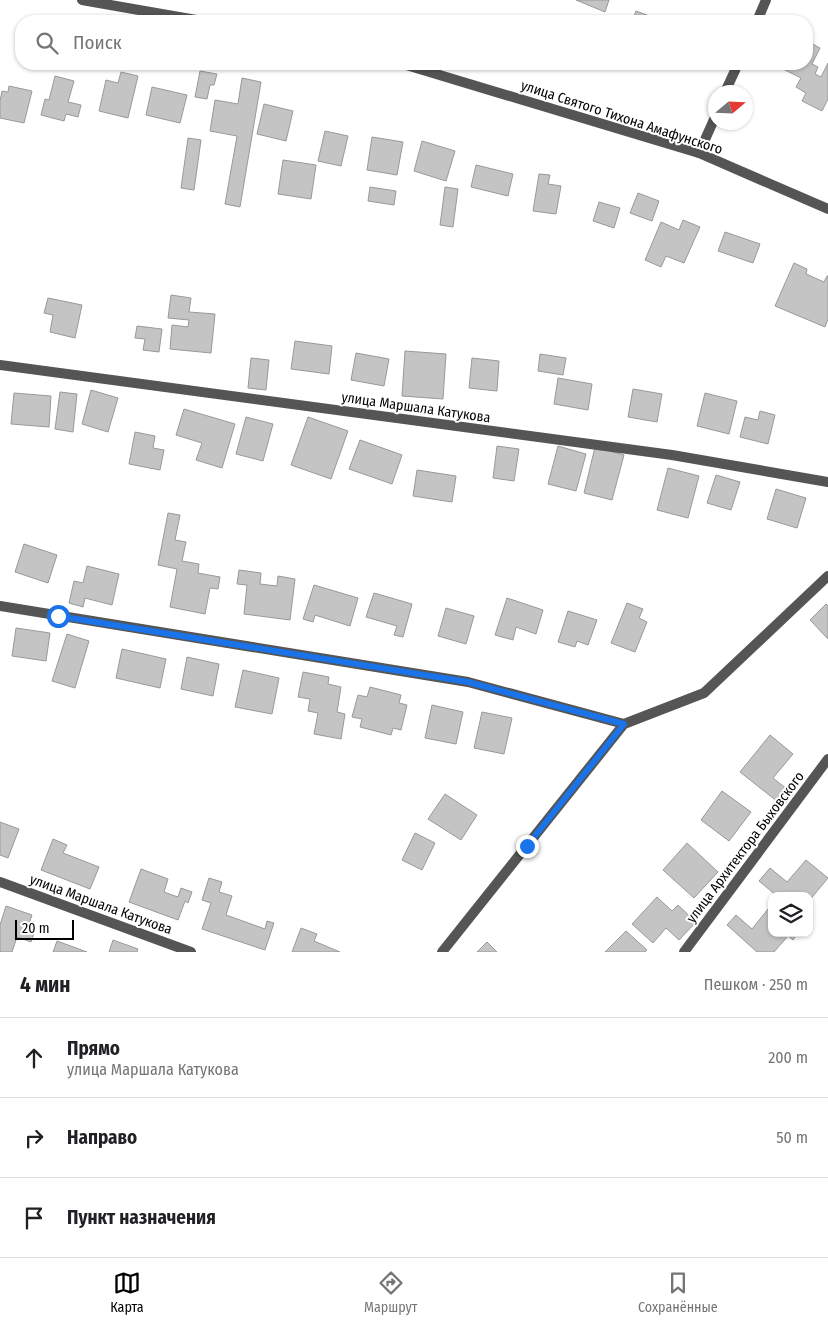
<!DOCTYPE html>
<html lang="ru">
<meta charset="utf-8">
<style>
body{margin:0;font-family:"Fira Sans Condensed",sans-serif;background:#f2f2f2;color:#202124}
.controls{position:absolute;right:15px;bottom:15px;display:grid;overflow:hidden;border-radius:10px;box-shadow:0 1px 4px #0004}
.controls button{width:45px;height:45px;display:grid;place-items:center;padding:0;border:0;border-bottom:1px solid #e0e0e0;background:#fff;color:#202124;font:25px sans-serif}
.compass{position:absolute;left:708px;top:85px;width:45px;height:45px;border-radius:50%;background:#fff;box-shadow:0 1px 4px #0004;rotate:71deg}
.scale{position:absolute;left:15px;bottom:12px;width:59px;box-sizing:border-box;padding-left:5px;border:2px solid #000;border-top:0;font-size:14px;line-height:18px;white-space:nowrap;color:#000;-webkit-text-stroke:4px #fff;paint-order:stroke}
.stop{position:absolute;width:15px;height:15px;margin:-11px;border:4px solid #1a73e8;border-radius:50%;background:#fff}
.stop.end{background:#1a73e8;border-color:#fff;box-shadow:0 1px 5px #0008}
.list{margin:0;padding:0;list-style:none}
h2{display:flex;justify-content:space-between;align-items:center;height:65px;margin:0;padding:0 20px;font-size:21px}
h2 small{font-size:16px;font-weight:400;color:#757577}
.list li{display:grid;grid-template-columns:32px 1fr auto;gap:15px;align-items:center;box-sizing:border-box;height:80px;padding:0 20px;border-top:1px solid #e0e0e0}
.list b{display:block;font-size:19px;white-space:nowrap}
.list p{margin:0;font-size:16px;white-space:nowrap;color:#757577}
.list em{font-size:16px;font-style:normal;color:#757577}
.icon{flex:none;width:28px;height:28px;fill:none;stroke:currentColor;stroke-width:2;stroke-linecap:round;stroke-linejoin:round}
.map{position:relative;flex:none;width:828px;height:952px;overflow:hidden}
.search{position:absolute;background:#fff;box-shadow:0 1px 4px #0004;left:15px;right:15px;top:15px;height:55px;display:flex;align-items:center;gap:12px;box-sizing:border-box;padding:0 18px;border-radius:20px;color:#757577;font-size:19px}
.sheet{height:305px;background:#fff}
nav{display:flex;justify-content:space-around;align-items:center;box-sizing:border-box;height:70px;border-top:1px solid #e0e0e0;background:#fff;font-size:14px;color:#757577}
nav a{display:grid;justify-items:center;gap:2px}
nav .on{color:#000}
.map>svg:first-child{display:block}
</style>
<div class="map">
<svg width="828" height="952" viewBox="0 0 828 952">
<rect width="100%" height="100%" fill="#fff"/>
<g fill="#c4c4c4" stroke="#999">
<polygon points="576,0 609,0 605,12"/>
<polygon points="636,11 663,21 632,21"/>
<polygon points="807,41 820,48 812,64 818,67 815,74 821,77 828,63 828,99 822,111 802,101 806,93 796,87 801,78 773,64 807,64"/>
<polygon points="200,71 217,74 214,85 210,85 207,99 195,97"/>
<polygon points="121,72 138,76 128,118 99,111 106,80 118,83"/>
<polygon points="55,76 74,81 68,102 81,105 78,117 66,114 64,121 41,115 45,99 49,100"/>
<polygon points="242,78 261,82 240,207 225,204 237,136 210,131 215,100 238,104"/>
<polygon points="9,86 32,91 24,123 0,118 0,101 2,91 8,92"/>
<polygon points="152,87 187,95 180,123 146,115"/>
<polygon points="264,104 293,111 286,141 257,134"/>
<polygon points="325,131 348,136 341,166 318,161"/>
<polygon points="372,137 403,142 397,175 367,170"/>
<polygon points="188,138 201,140 194,190 181,188"/>
<polygon points="422,141 455,151 446,181 414,171"/>
<polygon points="283,160 316,165 311,199 278,194"/>
<polygon points="476,165 513,174 508,196 471,187"/>
<polygon points="539,174 550,175 548,184 561,186 556,214 533,211"/>
<polygon points="370,187 396,191 394,205 368,201"/>
<polygon points="445,187 458,189 453,227 440,225"/>
<polygon points="638,193 659,201 652,221 630,213"/>
<polygon points="599,202 620,208 614,228 593,221"/>
<polygon points="683,220 700,227 684,263 666,256 661,267 645,260 661,222 679,230"/>
<polygon points="725,232 760,244 753,263 718,251"/>
<polygon points="794,263 807,269 806,274 824,282 827,276 828,276 828,319 825,327 775,306"/>
<polygon points="171,295 191,298 189,312 215,314 211,353 170,349 172,325 188,327 189,320 168,318"/>
<polygon points="48,298 82,305 75,338 50,332 53,315 44,313"/>
<polygon points="137,326 162,329 159,352 143,350 145,339 135,338"/>
<polygon points="295,341 332,346 329,374 291,369"/>
<polygon points="405,351 446,354 443,399 402,396"/>
<polygon points="356,353 389,359 384,386 351,380"/>
<polygon points="540,354 566,358 563,375 538,371"/>
<polygon points="251,358 269,360 266,390 248,388"/>
<polygon points="472,358 499,361 497,391 469,388"/>
<polygon points="558,378 592,384 588,410 554,404"/>
<polygon points="633,389 662,394 657,422 628,417"/>
<polygon points="91,390 118,398 108,432 82,424"/>
<polygon points="60,392 77,394 73,432 55,429"/>
<polygon points="14,393 51,396 49,427 11,424"/>
<polygon points="705,393 737,401 729,434 697,426"/>
<polygon points="184,409 235,424 222,468 196,460 202,443 176,435"/>
<polygon points="760,411 775,415 768,444 740,437 745,417 758,420"/>
<polygon points="246,417 273,424 263,461 236,454"/>
<polygon points="308,417 348,431 331,479 291,465"/>
<polygon points="135,432 155,436 153,448 164,450 160,470 129,464"/>
<polygon points="360,440 402,455 392,484 349,469"/>
<polygon points="497,446 519,449 514,481 493,478"/>
<polygon points="558,446 586,454 576,491 548,484"/>
<polygon points="595,447 624,455 612,500 584,493"/>
<polygon points="668,468 699,476 688,518 657,510"/>
<polygon points="417,470 456,476 452,502 413,496"/>
<polygon points="716,475 740,482 731,510 707,503"/>
<polygon points="776,489 806,498 797,528 767,519"/>
<polygon points="168,513 180,515 175,540 186,542 182,561 199,564 198,573 220,577 218,589 210,588 205,614 170,607 177,569 158,565"/>
<polygon points="24,544 57,555 48,583 15,572"/>
<polygon points="87,566 119,574 112,605 85,598 83,607 69,603 74,581 83,583"/>
<polygon points="239,570 261,573 260,584 277,586 278,576 295,579 290,620 244,614 247,585 237,584"/>
<polygon points="314,585 358,598 350,626 315,615 313,622 303,619"/>
<polygon points="374,593 412,604 403,637 394,635 397,626 366,617"/>
<polygon points="507,598 543,610 536,634 516,627 513,640 495,635"/>
<polygon points="627,603 643,609 639,618 647,622 635,652 611,643"/>
<polygon points="826,604 828,606 828,639 810,620"/>
<polygon points="446,608 474,616 466,644 438,636"/>
<polygon points="568,611 597,620 588,645 577,641 575,647 558,642"/>
<polygon points="16,628 50,633 46,661 12,656"/>
<polygon points="67,634 89,641 75,688 52,681"/>
<polygon points="122,649 166,659 160,688 116,678"/>
<polygon points="187,657 219,664 213,696 181,689"/>
<polygon points="243,670 279,678 272,714 235,707"/>
<polygon points="303,672 329,677 328,684 341,687 337,712 345,714 341,739 314,734 318,713 308,711 310,699 298,697"/>
<polygon points="370,687 401,695 399,703 407,705 401,730 393,728 391,735 360,727 362,719 352,717 358,695 367,697"/>
<polygon points="432,705 463,712 456,744 425,738"/>
<polygon points="482,712 512,718 504,754 474,748"/>
<polygon points="770,735 793,754 773,778 793,794 783,806 740,772"/>
<polygon points="722,791 751,812 729,841 701,820"/>
<polygon points="445,794 477,815 461,840 428,819"/>
<polygon points="0,822 19,829 8,858 0,855"/>
<polygon points="415,833 435,843 422,870 402,860"/>
<polygon points="53,839 67,845 63,853 99,867 90,889 41,870"/>
<polygon points="687,843 718,872 694,898 663,870"/>
<polygon points="806,860 828,878 809,901 809,896 777,896 759,881 770,868 787,882"/>
<polygon points="141,869 168,879 164,892 178,897 181,888 192,892 188,903 185,901 178,920 129,902"/>
<polygon points="209,878 222,882 219,892 232,896 226,915 265,929 267,921 274,923 265,950 202,929 211,903 202,900"/>
<polygon points="657,897 672,911 678,905 696,922 679,940 666,928 653,943 632,924"/>
<polygon points="6,906 32,915 28,927 35,930 31,942 17,937 12,952 0,952 0,925"/>
<polygon points="768,909 772,912 772,933 798,933 793,940 788,936 774,952 757,952 727,925 736,915 752,929"/>
<polygon points="301,928 317,934 314,941 340,952 292,952"/>
<polygon points="626,931 647,950 645,952 605,952"/>
<polygon points="113,940 138,949 137,952 109,952"/>
<polygon points="57,941 87,952 53,952"/>
<polygon points="487,942 497,952 477,952"/>
</g>
<g fill="none" stroke-linecap="round" stroke-linejoin="round">
<g stroke="#555" stroke-width="10">
<polyline points="82,0 202,21"/>
<polyline points="757,21 766,0"/>
<polyline points="403,64 699,153 828,209"/>
<polyline points="725,92 738,64"/>
<polyline points="699,153 716,115"/>
<polyline points="0,365 672,455 828,482"/>
<polyline points="0,606 468,682 624,724"/>
<polyline points="0,882 191,952"/>
<polyline points="442,952 624,724 704,693 828,576"/>
<polyline points="684,952 828,759"/>
</g>
</g>
<g fill="none" stroke-linecap="round" stroke-linejoin="round">
<polyline stroke="#1a73e8" stroke-width="6" points="58,616 468,682 624,724 527,846"/>
</g>
<g text-anchor="middle" stroke-width="4" stroke-linejoin="round" paint-order="stroke">
<g font-size="14" fill="#000" stroke="#fff">
<text transform="translate(622 117) rotate(18)" y="5">улица Святого Тихона Амафунского</text>
<text transform="translate(416 407) rotate(8)" y="5">улица Маршала Катукова</text>
<text transform="translate(745 847) rotate(-53)" y="5">улица Архитектора Быховского</text>
<text transform="translate(101 904) rotate(20)" y="5">улица Маршала Катукова</text>
</g>
</g>
</svg>
<div class="controls">
<button><svg class="icon" aria-label="layers" viewBox="0 0 24 24"><path d="M12 4l9 5-9 5-9-5zM3 14l9 5 9-5"/></svg></button>
</div>
<svg class="compass" viewBox="-18 -18 36 36"><path d="M0-13l5 13h-10z" fill="#e53935"/><path d="M0 13l5-13h-10z" fill="#757577"/></svg>
<div class="scale">20 m</div>
<div class="stop" style="left:58px;top:616px"></div>
<div class="stop end" style="left:527px;top:846px"></div>
<div class="search"><svg class="icon" aria-label="search" viewBox="0 0 24 24"><circle cx="10" cy="10" r="6"/><path d="M15 15l6 6"/></svg>Поиск</div>
</div>
<section class="sheet">
<h2>4 мин<small>Пешком · 250 m</small></h2>
<ul class="list">
<li><svg class="icon" aria-label="ahead" viewBox="0 0 24 24"><path d="M12 20V5M6 11l6-6 6 6"/></svg><div><b>Прямо</b><p>улица Маршала Катукова</p></div><em>200 m</em></li>
<li><svg class="icon" aria-label="right" viewBox="0 0 24 24"><path d="M7 20v-9h11M14 6l5 5-5 5"/></svg><div><b>Направо</b></div><em>50 m</em></li>
<li><svg class="icon" aria-label="arrive" viewBox="0 0 24 24"><path d="M6 21V4h12l-3 4 3 4H6"/></svg><div><b>Пункт назначения</b></div></li>
</ul>
</section>
<nav>
<a class="on"><svg class="icon" aria-label="map" viewBox="0 0 24 24"><path d="M3 6l6-2 6 2 6-2v14l-6 2-6-2-6 2zM9 4v14M15 6v14"/></svg>Карта</a>
<a><svg class="icon" aria-label="directions" viewBox="0 0 24 24"><path d="M12 3l9 9-9 9-9-9zM9 14v-3h6M13 9l2 2-2 2"/></svg>Маршрут</a>
<a><svg class="icon" aria-label="saved" viewBox="0 0 24 24"><path d="M7 4h10v16l-5-4-5 4z"/></svg>Сохранённые</a>
</nav>
